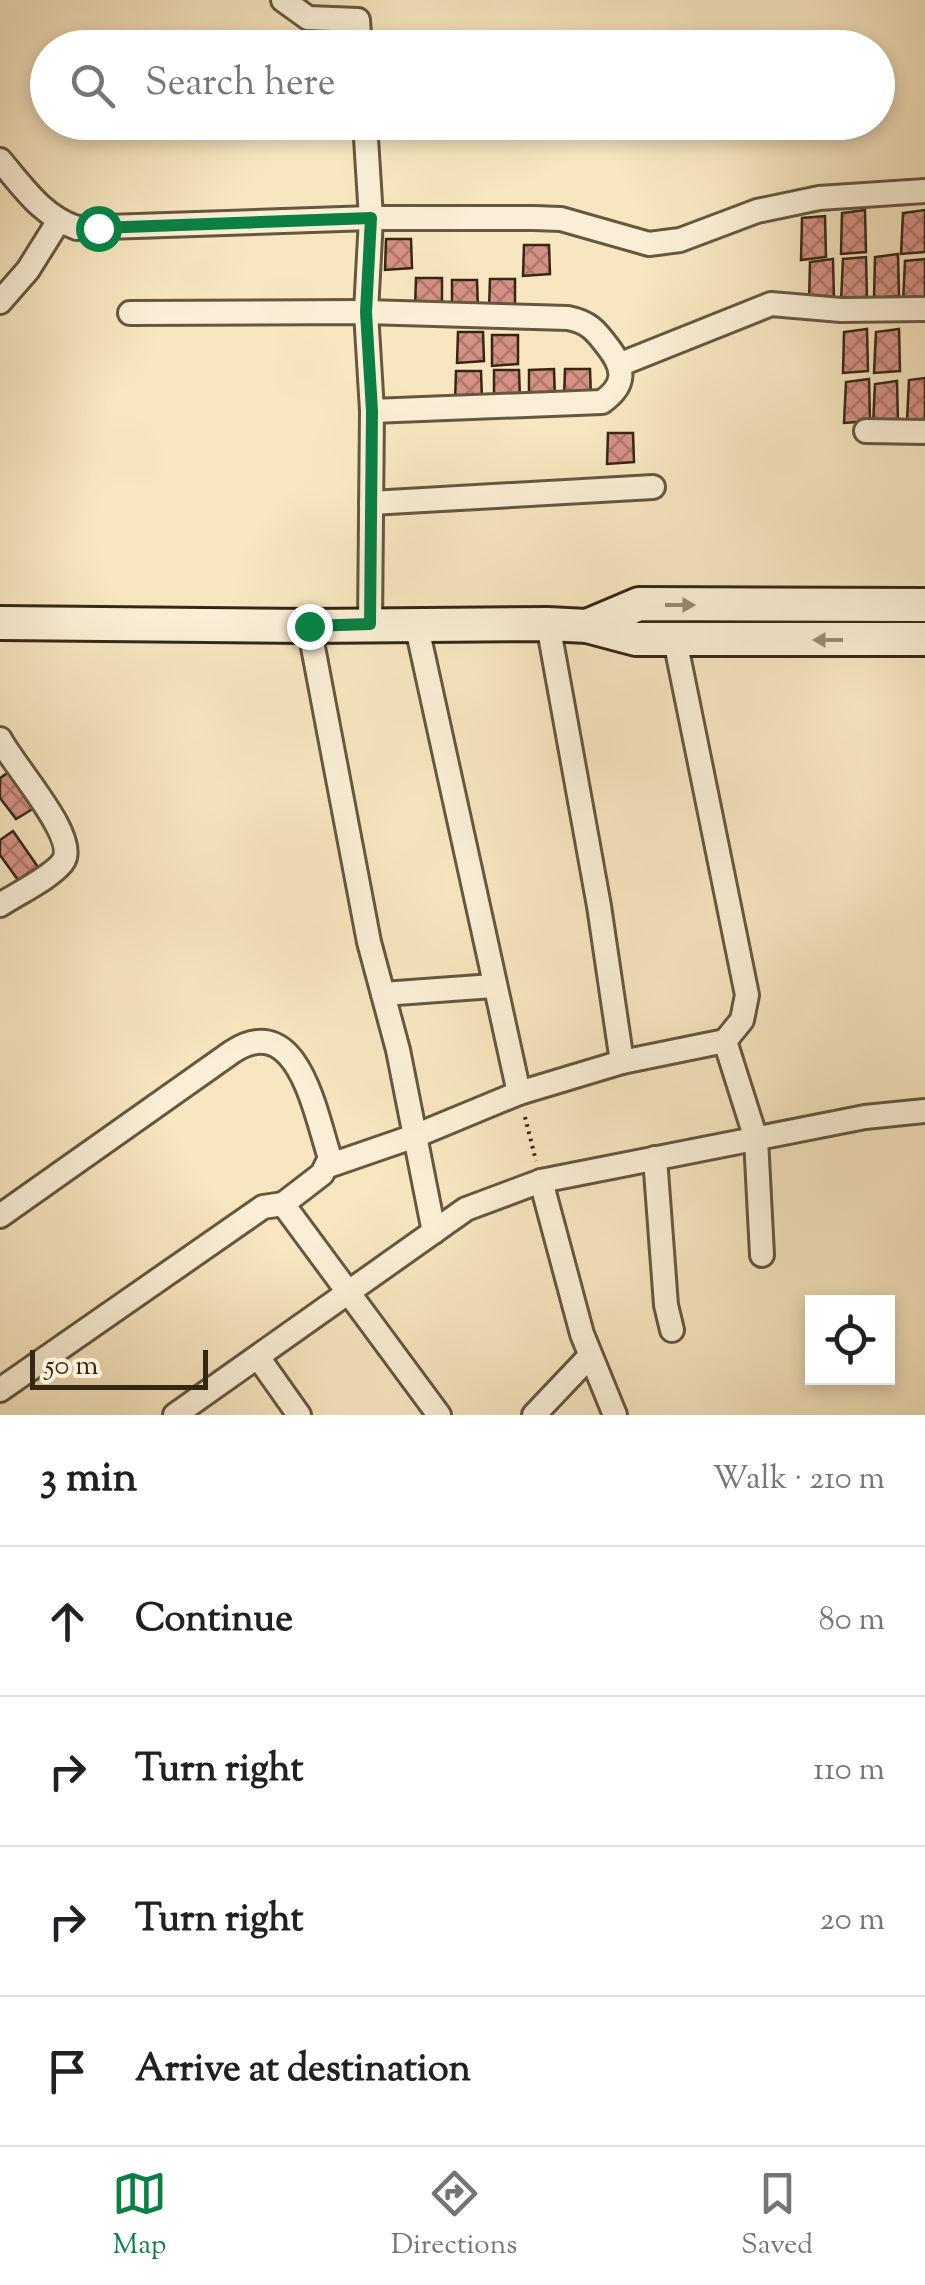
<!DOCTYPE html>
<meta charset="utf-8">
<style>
body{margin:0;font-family:"Sorts Mill Goudy",serif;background:#f2f2f2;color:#202124}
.controls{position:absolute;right:30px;bottom:30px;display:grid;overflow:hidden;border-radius:0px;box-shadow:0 5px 15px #0003}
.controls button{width:90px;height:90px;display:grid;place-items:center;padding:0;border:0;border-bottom:2px solid #e0e0e0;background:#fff;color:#202124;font:50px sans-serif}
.scale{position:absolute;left:30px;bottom:25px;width:178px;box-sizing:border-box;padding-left:10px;border:5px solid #352714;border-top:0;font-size:28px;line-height:35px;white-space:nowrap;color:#352714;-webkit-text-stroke:8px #faefd6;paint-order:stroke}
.stop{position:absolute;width:30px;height:30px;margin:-22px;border:8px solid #0b8043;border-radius:50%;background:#fff}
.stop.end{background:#0b8043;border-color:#fff;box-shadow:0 2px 10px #0008}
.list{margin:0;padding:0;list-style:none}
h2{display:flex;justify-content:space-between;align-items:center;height:130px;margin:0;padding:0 40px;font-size:42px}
h2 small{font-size:32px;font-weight:400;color:#757577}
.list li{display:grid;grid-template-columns:65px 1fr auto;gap:30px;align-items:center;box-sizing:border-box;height:150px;padding:0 40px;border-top:2px solid #e0e0e0}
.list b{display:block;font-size:38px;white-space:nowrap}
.list em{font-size:32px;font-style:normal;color:#757577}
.icon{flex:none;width:55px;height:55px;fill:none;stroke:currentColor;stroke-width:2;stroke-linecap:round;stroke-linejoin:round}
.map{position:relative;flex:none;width:925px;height:1415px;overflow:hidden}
.search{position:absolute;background:#fff;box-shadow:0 5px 15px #0003;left:30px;right:30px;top:30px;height:110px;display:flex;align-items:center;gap:25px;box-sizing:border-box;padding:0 35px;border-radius:55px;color:#757577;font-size:38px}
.sheet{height:730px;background:#fff}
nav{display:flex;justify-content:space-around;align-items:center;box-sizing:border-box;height:140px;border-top:2px solid #e0e0e0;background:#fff;font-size:28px;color:#757577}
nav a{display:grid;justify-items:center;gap:5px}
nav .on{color:#0b8043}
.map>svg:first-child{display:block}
</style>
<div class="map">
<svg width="925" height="1415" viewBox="0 0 925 1415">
<defs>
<pattern id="building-cross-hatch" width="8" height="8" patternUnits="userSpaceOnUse" patternTransform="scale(2.5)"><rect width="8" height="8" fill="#d69185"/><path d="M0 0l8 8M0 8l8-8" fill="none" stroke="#ae766c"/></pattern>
</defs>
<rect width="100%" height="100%" fill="#f7e6c0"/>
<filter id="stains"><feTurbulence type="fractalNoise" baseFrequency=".002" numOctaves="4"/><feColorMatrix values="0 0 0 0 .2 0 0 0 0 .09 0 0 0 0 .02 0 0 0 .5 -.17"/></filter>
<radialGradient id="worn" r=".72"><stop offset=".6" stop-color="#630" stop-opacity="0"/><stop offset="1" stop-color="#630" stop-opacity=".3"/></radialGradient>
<g fill="url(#building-cross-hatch)" stroke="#352714" stroke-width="2.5">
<polygon points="865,210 866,252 841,254 842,213"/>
<polygon points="925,210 925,252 901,254 903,213"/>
<polygon points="825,216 826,257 801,260 802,218"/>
<polygon points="386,239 411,239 412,268 385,270"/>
<polygon points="524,245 549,245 550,274 523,276"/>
<polygon points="898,254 899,296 874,298 875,257"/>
<polygon points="866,257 867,299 841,301 843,259"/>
<polygon points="833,259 834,301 809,303 810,262"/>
<polygon points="925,259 925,301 903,303 905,261"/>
<polygon points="416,278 442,278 442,307 415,309"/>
<polygon points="490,279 515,279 515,308 489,310"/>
<polygon points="452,280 477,280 478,309 452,311"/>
<polygon points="867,329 868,371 843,373 844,332"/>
<polygon points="899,329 900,371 874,373 876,332"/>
<polygon points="458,332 483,332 484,361 457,363"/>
<polygon points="492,335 518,335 518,364 492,366"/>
<polygon points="554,369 555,399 529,401 529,370"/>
<polygon points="565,369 590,369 591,398 564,400"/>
<polygon points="494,370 519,370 520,399 494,401"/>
<polygon points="456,371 481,371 482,400 455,402"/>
<polygon points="925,378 925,419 907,421 909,380"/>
<polygon points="869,379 870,421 844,423 846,382"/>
<polygon points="897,381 898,423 873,425 875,384"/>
<polygon points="608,433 633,433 634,462 607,464"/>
<polygon points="10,771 36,807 16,819 0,798 0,778"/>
<polygon points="13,831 38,867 18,880 0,855 0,840"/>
</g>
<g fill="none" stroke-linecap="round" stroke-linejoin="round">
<g stroke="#66573f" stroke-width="28">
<g id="minor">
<polyline points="283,0 308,18 358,20 360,48"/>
<polyline points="365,122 371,218 366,312 372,411 370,624"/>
<path d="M 0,160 C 23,187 42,216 77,228 L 371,218 L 534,218 L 561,219 L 649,244 L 680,240 L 757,211 L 819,198 L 925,191"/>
<polyline points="0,302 28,270 58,222"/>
<path d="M 130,313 L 366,312 L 568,318 C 589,322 596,331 608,347 C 625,369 626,385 602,402 L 372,411"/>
<polyline points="621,364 771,304 841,310 925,309"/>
<polyline points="866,431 925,432"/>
<polyline points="371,503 653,487"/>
<polyline points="416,623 519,1093"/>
<polyline points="548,624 599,906 622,1062"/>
<polyline points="309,626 369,942 398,1050 434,1232"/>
<path d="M 0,739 C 13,765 77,835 64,860 C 56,875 15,895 0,905"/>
<polyline points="383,994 493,986"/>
<polyline points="725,1041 756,1139 762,1255"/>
<polyline points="655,1158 666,1305 672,1330"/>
<polyline points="328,1166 415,1136 519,1093 622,1062 725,1041 742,1020 747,995 675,640"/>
<polyline points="541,1181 582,1334 615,1415"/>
<path d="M 0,1216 L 232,1052 C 298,1009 315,1113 330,1158 L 322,1174 L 283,1204"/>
<polyline points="258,1357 299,1415"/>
<polyline points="0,1390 263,1207 283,1204 439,1415"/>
<polyline points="175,1415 466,1209 541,1181 865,1117 925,1111"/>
<polyline points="534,1415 590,1356"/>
</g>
</g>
<g stroke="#352714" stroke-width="38">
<g id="secondary">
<polyline points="0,623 309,626 548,624 587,626 636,639 925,639"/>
<polyline points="587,626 639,604 925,605"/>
</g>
</g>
<polyline stroke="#352714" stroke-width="4" stroke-dasharray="2.5 5" stroke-linecap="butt" points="525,1117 536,1161"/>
<use href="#minor" stroke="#faefd6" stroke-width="22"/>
<use href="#secondary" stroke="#faefd6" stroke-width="32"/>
</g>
<defs><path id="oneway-solid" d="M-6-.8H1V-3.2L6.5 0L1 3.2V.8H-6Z" transform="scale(2.5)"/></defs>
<g fill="#988b75">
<use href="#oneway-solid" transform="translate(680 605)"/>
<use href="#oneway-solid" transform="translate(828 640) rotate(180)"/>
</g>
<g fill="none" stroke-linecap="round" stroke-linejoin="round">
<polyline stroke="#0b8043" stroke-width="12" points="98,228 371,218 366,312 372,411 370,624 309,626"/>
</g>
<rect width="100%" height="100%" filter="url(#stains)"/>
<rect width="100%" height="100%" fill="url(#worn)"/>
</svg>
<div class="controls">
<button><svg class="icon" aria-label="locate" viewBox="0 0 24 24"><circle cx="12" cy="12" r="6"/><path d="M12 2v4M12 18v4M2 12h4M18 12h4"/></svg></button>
</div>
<div class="scale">50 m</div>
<div class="stop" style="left:98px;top:228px"></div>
<div class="stop end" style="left:309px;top:626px"></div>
<div class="search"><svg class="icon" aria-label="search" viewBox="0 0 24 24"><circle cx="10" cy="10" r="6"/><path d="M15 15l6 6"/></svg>Search here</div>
</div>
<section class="sheet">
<h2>3 min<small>Walk · 210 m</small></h2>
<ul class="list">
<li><svg class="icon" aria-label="ahead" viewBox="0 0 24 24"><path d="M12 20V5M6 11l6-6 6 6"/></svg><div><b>Continue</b></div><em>80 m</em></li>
<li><svg class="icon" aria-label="right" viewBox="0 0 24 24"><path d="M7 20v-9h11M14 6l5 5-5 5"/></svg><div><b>Turn right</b></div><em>110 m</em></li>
<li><svg class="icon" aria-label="right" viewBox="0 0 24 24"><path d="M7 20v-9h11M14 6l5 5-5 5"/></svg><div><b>Turn right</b></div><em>20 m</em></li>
<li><svg class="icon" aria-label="arrive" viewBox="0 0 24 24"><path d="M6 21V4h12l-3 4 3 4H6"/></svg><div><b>Arrive at destination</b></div></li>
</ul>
</section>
<nav>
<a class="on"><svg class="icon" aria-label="map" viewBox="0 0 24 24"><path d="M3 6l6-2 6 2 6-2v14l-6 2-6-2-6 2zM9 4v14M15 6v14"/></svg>Map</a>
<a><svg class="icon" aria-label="directions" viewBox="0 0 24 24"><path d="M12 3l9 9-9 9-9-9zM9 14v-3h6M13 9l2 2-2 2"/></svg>Directions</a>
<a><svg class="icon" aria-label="saved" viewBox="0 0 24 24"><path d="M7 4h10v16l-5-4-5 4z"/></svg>Saved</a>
</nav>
